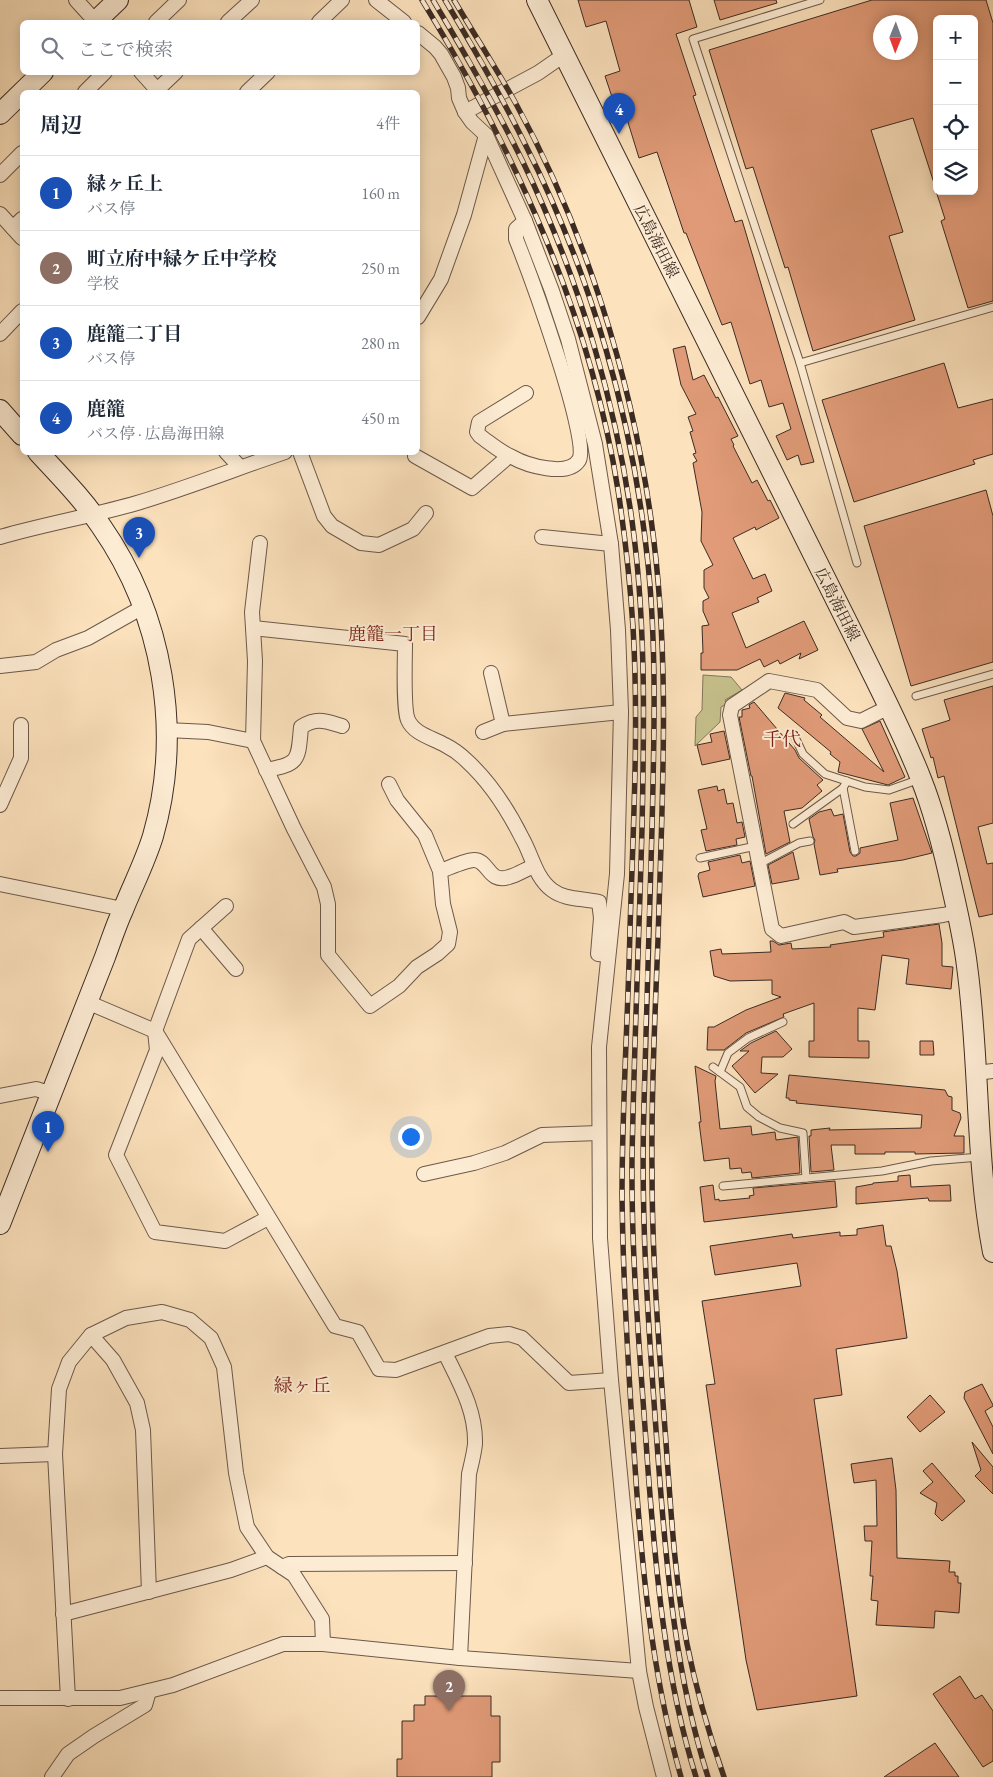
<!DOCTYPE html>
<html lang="ja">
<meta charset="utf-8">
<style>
body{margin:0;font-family:"EB Garamond","Noto Serif JP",serif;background:#f6f6f7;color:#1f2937}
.controls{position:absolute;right:15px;top:15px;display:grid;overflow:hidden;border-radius:8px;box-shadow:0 2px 12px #0003}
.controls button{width:45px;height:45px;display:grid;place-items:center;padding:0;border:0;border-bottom:1px solid #e0e1e3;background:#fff;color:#1f2937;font:25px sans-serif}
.compass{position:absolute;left:873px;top:15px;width:45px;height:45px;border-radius:50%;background:#fff;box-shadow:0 2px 12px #0003;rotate:181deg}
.you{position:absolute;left:410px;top:1136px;width:18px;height:18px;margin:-12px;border:4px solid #fff;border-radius:50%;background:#1a73e8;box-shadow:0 0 0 8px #1a73e833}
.badge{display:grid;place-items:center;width:32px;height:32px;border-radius:50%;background:#8f2418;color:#fff;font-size:16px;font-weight:700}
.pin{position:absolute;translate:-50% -41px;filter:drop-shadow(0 1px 2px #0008)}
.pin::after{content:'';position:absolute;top:26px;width:18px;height:15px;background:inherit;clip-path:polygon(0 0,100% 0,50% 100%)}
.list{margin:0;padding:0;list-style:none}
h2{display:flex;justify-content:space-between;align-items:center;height:65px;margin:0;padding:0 20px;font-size:21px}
h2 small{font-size:16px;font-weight:400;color:#747a83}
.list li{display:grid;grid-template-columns:32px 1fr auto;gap:15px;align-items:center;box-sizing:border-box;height:75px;padding:0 20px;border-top:1px solid #e0e1e3}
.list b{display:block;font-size:19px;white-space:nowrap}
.list p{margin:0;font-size:16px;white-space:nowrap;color:#747a83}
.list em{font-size:16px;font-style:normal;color:#747a83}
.icon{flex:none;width:28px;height:28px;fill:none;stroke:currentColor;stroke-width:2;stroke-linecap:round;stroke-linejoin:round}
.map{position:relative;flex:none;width:993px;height:1777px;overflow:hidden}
.search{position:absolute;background:#fff;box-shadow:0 2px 12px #0003;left:20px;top:20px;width:400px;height:55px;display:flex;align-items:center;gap:12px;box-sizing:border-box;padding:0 18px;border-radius:8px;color:#747a83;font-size:19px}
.panel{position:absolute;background:#fff;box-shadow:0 2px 12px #0003;left:20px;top:90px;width:400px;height:365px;border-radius:8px}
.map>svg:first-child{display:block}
</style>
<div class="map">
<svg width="993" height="1777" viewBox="0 0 993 1777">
<rect width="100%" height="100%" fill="#fce2bd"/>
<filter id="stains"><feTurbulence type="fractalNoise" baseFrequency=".004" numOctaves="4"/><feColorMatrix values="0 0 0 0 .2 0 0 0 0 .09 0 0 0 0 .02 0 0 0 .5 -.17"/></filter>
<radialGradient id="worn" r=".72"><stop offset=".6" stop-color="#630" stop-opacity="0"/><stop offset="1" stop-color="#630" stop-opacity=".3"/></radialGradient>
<polygon fill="#c6c18c" stroke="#817658" points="703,675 731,677 742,690 725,700 727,704 721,707 720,722 695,746 696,717 702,710"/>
<g fill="#e19b78" stroke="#3c2b23" fill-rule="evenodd">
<polygon points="578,0 689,0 697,27 676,34 696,95 693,96 735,222 742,220 814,462 801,465 798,455 787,460 776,436 791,429 783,403 769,407 761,380 750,384 731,322 722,325 686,233 684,233 657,152 639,158 627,119 620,121 605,76 620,71 606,21 586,27"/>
<polygon points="714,0 776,0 777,3 720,20"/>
<path d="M 872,0 L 986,0 L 993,23 L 993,301 L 968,308 L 941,221 L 945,219 L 936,191 L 974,191 L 974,19 L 937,19 L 937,183 L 934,183 L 913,118 L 871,130 L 903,232 L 889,236 L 915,320 L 813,351 L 788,267 L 785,268 L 753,167 L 746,169 L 709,50 ZM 880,22 L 910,22 L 910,52 L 880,52 Z"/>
<polygon points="685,346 693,380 704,375 716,398 718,397 738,436 731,439 734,445 733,446 752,483 757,480 768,501 770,500 779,518 756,530 755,527 733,538 753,579 765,574 772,591 757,598 759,602 732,613 746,648 804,621 818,650 799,659 801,653 780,664 778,660 764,667 760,659 737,670 701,670 701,653 703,653 702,626 709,625 703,611 703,601 709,598 704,588 704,570 713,565 701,541 702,512 693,463 697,461 693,454 696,453 690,432 693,431 688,417 696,414 681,385 673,349"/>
<polygon points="944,363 958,408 993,399 993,454 973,460 975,464 854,502 822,400"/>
<polygon points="986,490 993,516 993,662 911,686 864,526"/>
<polygon points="993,686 993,823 978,827 987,864 993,863 993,914 979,917 944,776 938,778 933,757 931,758 922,729 950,720 944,700"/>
<polygon points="785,693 805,698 804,700 822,715 820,717 884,772 862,729 880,721 905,777 888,785 838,772 840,762 830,754 831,752 778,708"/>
<polygon points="754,702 795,750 799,758 823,780 817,785 822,791 802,808 784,811 790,842 766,854 752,776 751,776 739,717 742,717 742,710 750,708 749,705"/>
<polygon points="724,731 730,759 702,765 697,745 712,742 710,734"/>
<polygon points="717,786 718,791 724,789 727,804 733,803 737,823 742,822 745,837 736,839 737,845 706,851 701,830 707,829 698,790"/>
<polygon points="913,798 932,853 903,860 837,869 838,872 820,875 814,844 815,840 813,837 809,819 819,812 831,809 834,816 843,814 850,852 853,856 856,856 860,853 860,848 898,840 890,803"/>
<polygon points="793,852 799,879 772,884 768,865"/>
<polygon points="740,855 742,863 750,861 755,886 703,897 698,876 699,873 710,870 708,862"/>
<polygon points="939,924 942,943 942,966 953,967 951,989 906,984 909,959 882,955 875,1010 858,1008 858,1041 869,1041 869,1058 809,1057 809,1041 814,1041 814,1003 783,1014 784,1017 746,1033 724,1050 707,1050 708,1027 714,1027 746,1010 781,997 772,994 772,980 730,981 714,976 710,951 721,949 722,954 771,952 770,941 773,941 779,945 791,943 792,949 831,947 830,945 884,937 883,932"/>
<polygon points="776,1031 792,1049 783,1057 762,1057 761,1073 778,1074 755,1093 732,1066 749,1051 740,1051 751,1043"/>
<polygon points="920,1041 933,1041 934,1055 920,1055"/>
<polygon points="695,1066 716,1076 715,1081 720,1129 751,1126 752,1135 775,1132 776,1140 798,1137 800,1173 752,1178 751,1172 742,1173 741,1168 730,1169 729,1158 704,1161 699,1122 701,1122"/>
<polygon points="789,1075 945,1090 948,1096 952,1097 952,1110 960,1113 961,1118 954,1136 964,1136 964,1153 915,1154 915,1152 885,1152 885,1154 855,1154 855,1145 831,1145 834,1170 811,1172 809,1136 811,1136 811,1130 830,1128 829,1130 921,1128 922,1115 796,1103 797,1101 789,1100 789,1098 786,1098"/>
<polygon points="910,1175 911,1187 950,1185 951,1201 929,1201 928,1198 856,1204 856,1187 873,1184 873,1183 898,1181 898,1176"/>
<polygon points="835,1181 837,1207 704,1222 700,1187 713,1185 715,1200 719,1199 719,1201 750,1198 749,1196 754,1195 753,1188"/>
<polygon points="883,1225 886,1246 891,1246 897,1271 907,1338 836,1349 842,1395 814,1399 857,1696 757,1710 746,1660 706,1385 715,1384 702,1301 801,1286 797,1263 715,1275 710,1246 792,1234 793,1238 840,1232 840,1236 857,1235 857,1229"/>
<polygon points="982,1384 993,1405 993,1406 985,1411 993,1427 993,1454 964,1398 965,1392"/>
<polygon points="930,1395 945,1412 920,1432 907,1417"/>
<polygon points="972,1442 993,1467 993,1494 975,1476 981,1470"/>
<polygon points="892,1458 896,1490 897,1558 950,1561 949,1572 955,1572 955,1576 958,1576 958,1583 961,1583 959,1613 935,1611 934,1628 876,1625 878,1601 871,1600 873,1576 870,1576 872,1541 865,1541 864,1526 877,1526 876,1480 854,1483 851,1464"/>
<polygon points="932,1463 965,1501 942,1521 935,1514 937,1503 920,1493 933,1482 923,1471"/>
<polygon points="960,1676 975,1699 982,1695 993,1711 993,1761 983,1767 933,1694"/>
<polygon points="425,1696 491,1696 491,1716 500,1716 500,1762 492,1762 492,1777 397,1777 397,1759 402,1759 402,1721 414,1721 414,1705 425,1705"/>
<polygon points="935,1743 959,1777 884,1777"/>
</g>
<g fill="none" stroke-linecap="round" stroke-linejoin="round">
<g stroke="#6c594a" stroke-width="9">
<g id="lane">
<polyline points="820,0 693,39 800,363 857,563"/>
<polyline points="800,363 993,307"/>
<polyline points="916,696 993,674"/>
<polyline points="794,735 803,754 825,774 865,787 889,790 920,779"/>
<polyline points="847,781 843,788 855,851"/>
<polyline points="793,824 843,788"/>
<polyline points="700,858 756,846"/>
<polyline points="759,864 799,843 810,841"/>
<polyline points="713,1067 740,1087 747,1107 759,1117 780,1128 803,1133 806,1178"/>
<polyline points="720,1072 728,1053 748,1038 783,1022"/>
<polyline points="723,1186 882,1171 931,1161 980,1157"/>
</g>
</g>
<g stroke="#6c594a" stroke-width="16">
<g id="street">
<polyline points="76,0 96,22"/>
<polyline points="376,0 404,22"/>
<polyline points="156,22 179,0"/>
<polyline points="228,22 252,0"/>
<polyline points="319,22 342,0"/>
<polyline points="418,33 435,47 441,54 454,77 458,88 459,98 465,112 472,122 486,135 525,221 552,291 568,339 595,444 611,544 618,630 621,712 617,874 599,1047 600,1238 611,1380 639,1671 646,1707 664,1777"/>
<polyline points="141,72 159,92"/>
<polyline points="85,92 105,72"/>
<polyline points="155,92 176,72"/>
<polyline points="247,92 268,72"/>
<polyline points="465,112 538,73 564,55"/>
<polyline points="0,175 22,153"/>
<polyline points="0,214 22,238"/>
<path d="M 525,221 L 516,229 L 516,239 C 528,269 591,439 579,460 C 568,478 526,465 512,457 C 500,452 490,443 480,436 L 477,432 L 479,422 L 526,393"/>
<polyline points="13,228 22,219"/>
<polyline points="418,317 441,279 464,215 486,135"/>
<polyline points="0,334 22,311"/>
<polyline points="226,452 240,467"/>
<polyline points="300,452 324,516 332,526 361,543 379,545 413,529 426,513"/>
<polyline points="415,456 472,488 509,456"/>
<path d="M 0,537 C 45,524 92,516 137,503 C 187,488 235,469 285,452"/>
<polyline points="542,537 611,544"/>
<polyline points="260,543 252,612 255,661 253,741 294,829 324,887 328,904 328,955 370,1006 399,986 417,967 437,954 448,944 450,932 443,904 440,871 425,835 397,800 389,784"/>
<path d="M 253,628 L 405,644 C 405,659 403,709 408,720 C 414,734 433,738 445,745 C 453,749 461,755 467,761 C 490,782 508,810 522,838 C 532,855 535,877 552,890 C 565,900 583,898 599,902 L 601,918 L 598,954 L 608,955"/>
<polyline points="0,666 36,662 56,650 88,638 143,607"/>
<polyline points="491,673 503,724"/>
<polyline points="889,707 861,721 847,718 817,690 769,681 732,706 730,715 772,929 781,936 844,922 854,927 943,915 957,912"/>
<polyline points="167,730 208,732 253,741"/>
<polyline points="483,732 503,724 621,712"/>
<path d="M 266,770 C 300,764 298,760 301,727 C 317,717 325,721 342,726"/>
<polyline points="0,805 21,758 21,725"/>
<path d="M 440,871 C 449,868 466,860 474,860 C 489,860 488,884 509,877 C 517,875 526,869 534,866"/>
<polyline points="0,884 123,909"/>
<polyline points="226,906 189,939 155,1031 157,1050 116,1155 155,1232 225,1241 268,1218"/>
<polyline points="201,928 236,969"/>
<polyline points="87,1002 155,1031 335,1326 358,1332 379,1369 396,1370 489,1336 509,1334 522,1338 569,1383 611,1380"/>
<polyline points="976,1073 993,1071"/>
<polyline points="0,1096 36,1089 52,1094"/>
<polyline points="424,1174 474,1163 505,1153 542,1135 599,1133"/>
<polyline points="91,1335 113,1360 137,1403 143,1430 149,1592"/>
<path d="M 445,1353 C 459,1382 476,1410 475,1444 C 474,1454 471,1465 469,1474 L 460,1658"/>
<polyline points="0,1456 55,1454"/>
<polyline points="282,1567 289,1564 465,1563"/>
<polyline points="63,1614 231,1570 267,1557"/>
<polyline points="0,1698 120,1698 173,1685 283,1644 323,1644 460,1658 639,1671"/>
<polyline points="68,1699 55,1454 59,1389 69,1362 91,1335 126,1318 162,1312 190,1320 211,1338 224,1367 236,1473 247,1527 267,1557 294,1575 322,1619 323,1644"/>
<polyline points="52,1777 68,1754 94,1736 145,1705 149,1691"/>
</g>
</g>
<g stroke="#3c2b23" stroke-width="22">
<g id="secondary">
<path d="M 537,0 L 862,652 C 882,693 904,735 921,779 C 935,814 944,851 952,888 C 958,914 964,940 967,966 C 980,1061 975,1158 993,1252"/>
<polyline points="95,22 118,0"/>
<polyline points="0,114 43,72"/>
<polyline points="0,410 22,435"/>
<path d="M 0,1224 C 35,1135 70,1046 105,957 C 111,941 116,925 123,910 C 133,885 145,862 153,836 C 183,731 163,615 101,526 C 83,499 60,476 38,452"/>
</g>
</g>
<use href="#lane" stroke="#fdecd4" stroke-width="7"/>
<use href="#street" stroke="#fdecd4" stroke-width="14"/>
<use href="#secondary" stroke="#fdecd4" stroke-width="20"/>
<g stroke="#3c2b23" stroke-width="5.5">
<g id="rail">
<path d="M 422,0 C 515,152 590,313 618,490 C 625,536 630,581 633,627 C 639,727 633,829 630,929 C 628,1018 622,1106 622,1195 C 623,1281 628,1366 634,1451 C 641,1561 651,1671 681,1777"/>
<path d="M 433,0 C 464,52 495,105 522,160 C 579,277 618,407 634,536 C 646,633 644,731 642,829 C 639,939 634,1049 632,1159 C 631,1263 641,1366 648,1470 C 656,1573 665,1678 696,1777"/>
<path d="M 445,0 C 473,47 501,95 525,144 C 591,274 633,419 648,564 C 657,652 654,741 652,829 C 649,921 646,1013 644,1104 C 640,1227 650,1348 659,1470 C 667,1574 676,1677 708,1777"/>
<path d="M 454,0 C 474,34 496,68 515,102 C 585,229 631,376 651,519 C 671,659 662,799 658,940 C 655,1016 651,1093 652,1169 C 652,1252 658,1334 664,1416 C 670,1492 673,1569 687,1644 C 696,1689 709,1734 724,1777"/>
</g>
</g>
<use href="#rail" stroke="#fdecd4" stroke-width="4" stroke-dasharray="11" stroke-linecap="butt"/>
</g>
<g text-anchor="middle" stroke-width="4" stroke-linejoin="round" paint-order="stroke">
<g font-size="16" fill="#3c2b23" stroke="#fdecd4">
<text transform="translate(657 241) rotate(63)" y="6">広島海田線</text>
<text transform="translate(838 604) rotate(63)" y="6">広島海田線</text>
</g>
<g font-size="18" fill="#7a1f14" stroke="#fdecd4">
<text x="393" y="640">鹿籠一丁目</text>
</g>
<g font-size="19" fill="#7a1f14" stroke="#fdecd4">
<text x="782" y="746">千代</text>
<text x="302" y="1392">緑ヶ丘</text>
</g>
</g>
<rect width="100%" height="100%" filter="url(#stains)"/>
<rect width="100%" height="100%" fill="url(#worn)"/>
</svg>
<div class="controls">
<button>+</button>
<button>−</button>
<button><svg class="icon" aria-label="locate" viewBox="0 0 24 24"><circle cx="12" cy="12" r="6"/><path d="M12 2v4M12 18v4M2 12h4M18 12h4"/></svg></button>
<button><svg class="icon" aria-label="layers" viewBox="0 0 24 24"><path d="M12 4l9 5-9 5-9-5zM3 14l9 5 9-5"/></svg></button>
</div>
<svg class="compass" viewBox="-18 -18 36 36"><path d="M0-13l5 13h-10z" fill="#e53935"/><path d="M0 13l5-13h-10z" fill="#747a83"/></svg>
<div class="you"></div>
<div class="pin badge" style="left:48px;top:1152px;background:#1a4fb4">1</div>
<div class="pin badge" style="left:449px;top:1711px;background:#8d6e63">2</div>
<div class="pin badge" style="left:139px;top:558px;background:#1a4fb4">3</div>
<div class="pin badge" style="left:619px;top:134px;background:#1a4fb4">4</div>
<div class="search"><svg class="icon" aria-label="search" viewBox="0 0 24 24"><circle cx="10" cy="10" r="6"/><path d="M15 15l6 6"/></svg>ここで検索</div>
<section class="panel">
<h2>周辺<small>4件</small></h2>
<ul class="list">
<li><span class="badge" style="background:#1a4fb4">1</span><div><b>緑ヶ丘上</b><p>バス停</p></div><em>160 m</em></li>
<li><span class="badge" style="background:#8d6e63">2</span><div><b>町立府中緑ケ丘中学校</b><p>学校</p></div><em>250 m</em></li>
<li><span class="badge" style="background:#1a4fb4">3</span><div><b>鹿籠二丁目</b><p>バス停</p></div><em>280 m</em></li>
<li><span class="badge" style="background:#1a4fb4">4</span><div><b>鹿籠</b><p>バス停 · 広島海田線</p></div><em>450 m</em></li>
</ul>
</section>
</div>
